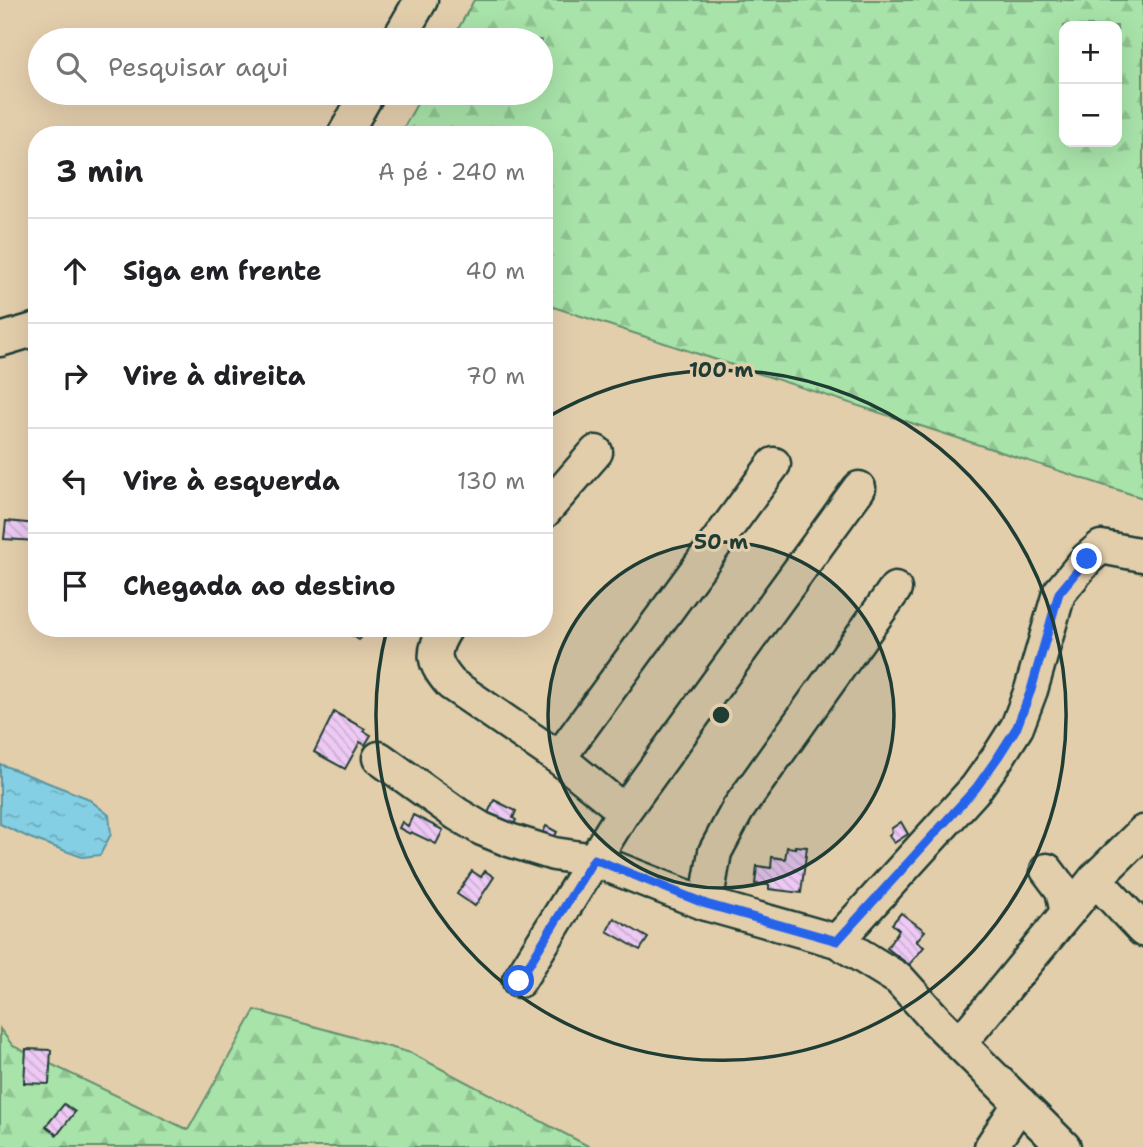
<!DOCTYPE html>
<html lang="pt">
<meta charset="utf-8">
<style>
body{margin:0;font-family:"Shantell Sans",sans-serif;background:#f6f6f6;color:#202124}
.controls{position:absolute;right:21px;top:21px;display:grid;overflow:hidden;border-radius:14px;box-shadow:0 7px 28px #0002}
.controls button{width:63px;height:63px;display:grid;place-items:center;padding:0;border:0;border-bottom:2px solid #e0e0e0;background:#fff;color:#202124;font:35px sans-serif}
.stop{position:absolute;width:21px;height:21px;margin:-16px;border:5px solid #2563eb;border-radius:50%;background:#fff}
.stop.end{background:#2563eb;border-color:#fff;box-shadow:0 2px 7px #0008}
.list{margin:0;padding:0;list-style:none}
h2{display:flex;justify-content:space-between;align-items:center;height:91px;margin:0;padding:0 28px;font-size:30px}
h2 small{font-size:23px;font-weight:400;color:#757577}
.list li{display:grid;grid-template-columns:46px 1fr auto;gap:21px;align-items:center;box-sizing:border-box;height:105px;padding:0 28px;border-top:2px solid #e0e0e0}
.list b{display:block;font-size:26px;white-space:nowrap}
.list em{font-size:23px;font-style:normal;color:#757577}
.icon{flex:none;width:38px;height:38px;fill:none;stroke:currentColor;stroke-width:2;stroke-linecap:round;stroke-linejoin:round}
.map{position:relative;flex:none;width:1143px;height:1147px;overflow:hidden}
.search{position:absolute;background:#fff;box-shadow:0 7px 28px #0002;left:28px;top:28px;width:525px;height:77px;display:flex;align-items:center;gap:18px;box-sizing:border-box;padding:0 24px;border-radius:38px;color:#757577;font-size:26px}
.panel{position:absolute;background:#fff;box-shadow:0 7px 28px #0002;left:28px;top:126px;width:525px;height:511px;border-radius:28px}
.map>svg:first-child{display:block}
</style>
<div class="map">
<svg width="1143" height="1147" viewBox="0 0 1143 1147">
<defs>
<pattern id="forest-firs" width="22" height="20" patternUnits="userSpaceOnUse" patternTransform="scale(1.75)"><rect width="22" height="20" fill="#a8e3a9"/><path d="M5 1l3.5 6h-7zM16 11l3.5 6h-7z" fill="#90c492"/></pattern>
<pattern id="water-ripples" width="26" height="14" patternUnits="userSpaceOnUse" patternTransform="scale(1.75)"><rect width="26" height="14" fill="#84cfe4"/><path d="M2 4q2-2 4 0t4 0M15 11q2-2 4 0t4 0" fill="none" stroke="#6ba9ba"/></pattern>
<pattern id="building-back-hatch" width="6" height="6" patternUnits="userSpaceOnUse" patternTransform="scale(1.75)"><rect width="6" height="6" fill="#edc9f4"/><path d="M-1 5l2 2M0 0l6 6M5-1l2 2" fill="none" stroke="#cbaed2"/></pattern>
</defs>
<rect width="100%" height="100%" fill="#e3ceac"/>
<filter id="ink" filterUnits="userSpaceOnUse"><feTurbulence type="fractalNoise" baseFrequency=".0143" numOctaves="2"/><feDisplacementMap in="SourceGraphic" scale="14" xChannelSelector="R" yChannelSelector="G"/><feConvolveMatrix kernelMatrix="1 2 1 2 8 2 1 2 1" color-interpolation-filters="sRGB"/></filter>
<g filter="url(#ink)">
<g fill="url(#forest-firs)" stroke="#64906e" stroke-width="2" fill-rule="evenodd">
<path d="M 474,0 L 1143,0 L 1143,498 L 544,304 L 544,135 L 404,135 L 403,129 L 423,93 L 541,93 L 541,40 L 452,40 ZM 1064,26 L 1117,26 L 1117,142 L 1064,142 Z"/>
<polygon points="255,1010 411,1053 590,1147 0,1147 0,1029 13,1046 188,1130"/>
</g>
<polygon fill="url(#water-ripples)" stroke="#5c959e" stroke-width="2" points="0,764 87,798 109,815 111,834 100,855 82,857 30,838 0,824"/>
<g fill="url(#building-back-hatch)" stroke="#1f3d34" stroke-width="2">
<polygon points="6,521 37,524 37,541 4,539"/>
<polygon points="341,628 368,628 359,640"/>
<polygon points="334,712 365,729 364,731 371,735 365,745 360,742 345,769 314,752"/>
<polygon points="494,800 516,811 513,818 516,820 513,826 488,813"/>
<polygon points="413,815 443,830 436,844 411,832 410,834 399,828 402,822 408,826"/>
<polygon points="901,822 908,834 894,843 889,835 892,832 891,829"/>
<polygon points="546,826 557,832 550,845 539,840"/>
<polygon points="795,846 807,847 801,893 769,889 769,885 755,884 757,866 771,868 772,857 785,859 787,847 795,848"/>
<polygon points="472,871 481,877 485,871 494,877 475,906 457,894"/>
<polygon points="901,913 925,931 916,941 924,947 909,965 887,948 899,930 892,924"/>
<polygon points="614,918 648,938 640,950 607,931"/>
<polygon points="26,1049 51,1050 49,1084 24,1083"/>
<polygon points="64,1104 75,1112 57,1135 46,1126"/>
</g>
<g fill="none" stroke-linecap="round" stroke-linejoin="round">
<g stroke="#1f3d34" stroke-width="37">
<g id="minor">
<polyline points="398,40 421,0"/>
<polyline points="344,135 368,93"/>
<polyline points="0,340 37,329"/>
<polyline points="544,512 596,452"/>
<path d="M 446,628 C 430,653 433,663 451,684 L 559,758 L 624,811"/>
<polyline points="379,758 457,814 482,829 509,840 554,854 594,860 706,904 837,941 899,979 935,1019 1064,1147"/>
<polyline points="559,758 774,464"/>
<polyline points="1047,870 1062,890 1067,913"/>
<polyline points="1095,879 1143,930"/>
<polyline points="706,904 715,852 738,809 895,589"/>
<polyline points="837,941 976,788 998,757 1017,727 1031,690 1059,593 1087,559 1101,547 1143,555"/>
<polyline points="519,981 624,811 859,488"/>
<polyline points="961,1042 1095,879 1143,832"/>
<polyline points="991,1147 1020,1103"/>
</g>
</g>
<use href="#minor" stroke="#e3ceac" stroke-width="32"/>
</g>
</g>
<g fill="none" stroke-linecap="round" stroke-linejoin="round" filter="url(#ink)">
<polyline stroke="#2563eb" stroke-width="9" points="519,981 594,859 706,904 837,941 976,788 998,757 1017,727 1031,690 1059,593 1087,559"/>
</g>
<circle cx="721" cy="715" r="173" fill="#1f3d34" fill-opacity=".12"/>
<g fill="none" stroke="#1f3d34" stroke-width="3.5">
<circle cx="721" cy="715" r="173"/>
<path d="M546 418A345 345 0 1 1 387 629"/>
</g>
<circle cx="721" cy="715" r="10" fill="#1f3d34" stroke="#e3ceac" stroke-width="3.5"/>
<g font-size="21" text-anchor="middle" font-weight="bold" fill="#1f3d34" stroke="#e3ceac" stroke-width="6" stroke-linejoin="round" paint-order="stroke">
<text x="721" y="377">100 m</text>
<text x="721" y="549">50 m</text>
</g>
</svg>
<div class="controls">
<button>+</button>
<button>−</button>
</div>
<div class="stop" style="left:519px;top:981px"></div>
<div class="stop end" style="left:1087px;top:559px"></div>
<div class="search"><svg class="icon" aria-label="search" viewBox="0 0 24 24"><circle cx="10" cy="10" r="6"/><path d="M15 15l6 6"/></svg>Pesquisar aqui</div>
<section class="panel">
<h2>3 min<small>A pé · 240 m</small></h2>
<ul class="list">
<li><svg class="icon" aria-label="ahead" viewBox="0 0 24 24"><path d="M12 20V5M6 11l6-6 6 6"/></svg><div><b>Siga em frente</b></div><em>40 m</em></li>
<li><svg class="icon" aria-label="right" viewBox="0 0 24 24"><path d="M7 20v-9h11M14 6l5 5-5 5"/></svg><div><b>Vire à direita</b></div><em>70 m</em></li>
<li><svg class="icon" aria-label="left" viewBox="0 0 24 24"><path d="M17 20v-9H6M10 6l-5 5 5 5"/></svg><div><b>Vire à esquerda</b></div><em>130 m</em></li>
<li><svg class="icon" aria-label="arrive" viewBox="0 0 24 24"><path d="M6 21V4h12l-3 4 3 4H6"/></svg><div><b>Chegada ao destino</b></div></li>
</ul>
</section>
</div>
